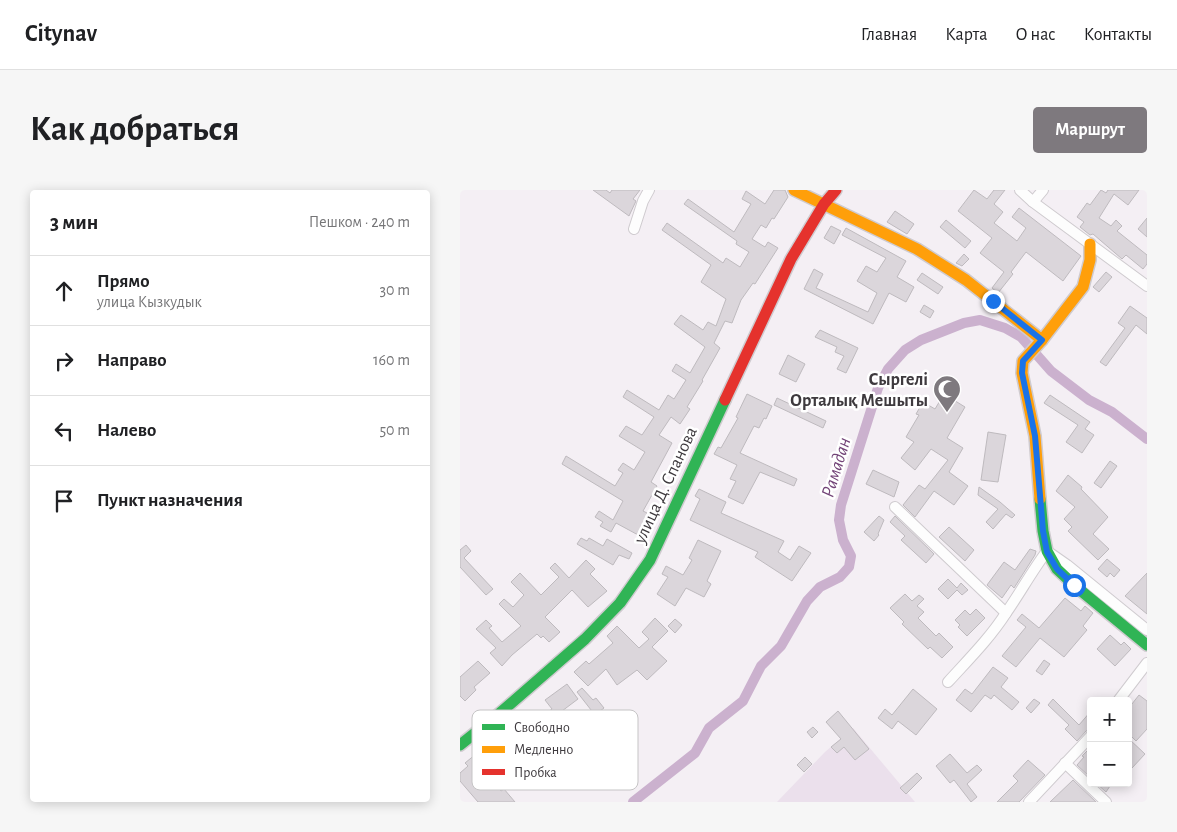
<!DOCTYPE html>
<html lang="ru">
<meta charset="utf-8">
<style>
body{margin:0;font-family:"Alegreya Sans",sans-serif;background:#f6f6f6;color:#202124}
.controls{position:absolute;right:15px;bottom:15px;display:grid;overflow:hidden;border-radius:5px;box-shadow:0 2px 12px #0003}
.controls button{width:45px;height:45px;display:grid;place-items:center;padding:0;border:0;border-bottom:1px solid #e0e0e0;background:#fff;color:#202124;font:25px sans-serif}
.stop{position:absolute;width:15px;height:15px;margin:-11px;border:4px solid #1a73e8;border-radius:50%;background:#fff}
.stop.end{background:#1a73e8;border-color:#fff;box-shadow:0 1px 5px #0008}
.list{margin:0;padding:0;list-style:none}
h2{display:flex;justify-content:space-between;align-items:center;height:65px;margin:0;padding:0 20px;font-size:21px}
h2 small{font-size:16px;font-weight:400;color:#757577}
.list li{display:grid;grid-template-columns:32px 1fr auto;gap:15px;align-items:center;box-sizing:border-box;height:70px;padding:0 20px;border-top:1px solid #e0e0e0}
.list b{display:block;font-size:19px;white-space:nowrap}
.list p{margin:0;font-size:16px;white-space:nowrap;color:#757577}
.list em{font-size:16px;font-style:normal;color:#757577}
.icon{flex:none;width:28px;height:28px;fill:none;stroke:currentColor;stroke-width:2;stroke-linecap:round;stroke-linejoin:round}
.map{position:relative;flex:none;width:687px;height:612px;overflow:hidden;border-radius:5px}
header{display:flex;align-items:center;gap:30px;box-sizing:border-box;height:70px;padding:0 25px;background:#fff;border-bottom:1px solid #e0e0e0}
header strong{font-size:24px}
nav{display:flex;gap:28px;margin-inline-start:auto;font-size:18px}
.intro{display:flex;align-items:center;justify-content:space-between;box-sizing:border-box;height:120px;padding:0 30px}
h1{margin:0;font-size:35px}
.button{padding:12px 22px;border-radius:5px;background:#7e797e;color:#fff;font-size:18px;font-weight:700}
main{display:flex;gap:30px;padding:0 30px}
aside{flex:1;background:#fff;border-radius:5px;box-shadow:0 2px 12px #0003}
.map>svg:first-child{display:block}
</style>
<header>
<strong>Citynav</strong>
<nav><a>Главная</a><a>Карта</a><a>О нас</a><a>Контакты</a></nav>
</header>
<div class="intro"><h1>Как добраться</h1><a class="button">Маршрут</a></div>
<main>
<aside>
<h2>3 мин<small>Пешком · 240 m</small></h2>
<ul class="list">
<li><svg class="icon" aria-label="ahead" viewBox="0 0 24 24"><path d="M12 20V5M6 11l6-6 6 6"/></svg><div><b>Прямо</b><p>улица Кызкудык</p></div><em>30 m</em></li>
<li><svg class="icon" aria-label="right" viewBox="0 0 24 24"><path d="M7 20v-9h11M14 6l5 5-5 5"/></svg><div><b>Направо</b></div><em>160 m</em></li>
<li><svg class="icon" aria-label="left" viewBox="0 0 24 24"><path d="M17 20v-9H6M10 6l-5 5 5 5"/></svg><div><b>Налево</b></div><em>50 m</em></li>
<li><svg class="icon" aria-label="arrive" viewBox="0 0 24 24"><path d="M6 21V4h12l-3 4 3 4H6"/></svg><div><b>Пункт назначения</b></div></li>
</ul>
</aside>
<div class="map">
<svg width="687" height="612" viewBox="0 0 687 612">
<rect width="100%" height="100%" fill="#f4eff4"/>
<polygon fill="#ebe0ec" points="393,538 455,612 317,612 365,562"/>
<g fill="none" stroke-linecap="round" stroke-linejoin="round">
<polyline stroke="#cbb1ce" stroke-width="10" points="173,612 235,563 249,538 283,511 301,476 321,456 347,411 360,397 380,387 389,377 391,366 383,350 379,330 381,315 418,198 428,179 445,160 461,150 504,133 520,130 545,138 561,147 591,181 629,210 652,222 687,249"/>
</g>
<g fill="#dbd6db" stroke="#bebabe">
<polygon points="133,0 146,0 150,3 152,0 180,0 173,9 176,11 169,26"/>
<polygon points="314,0 325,0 328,7 314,29 312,28 306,38 301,35 292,49 305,57 308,52 318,58 295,94 293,93 281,110 272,133 265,131 254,153 260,158 242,190 243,191 227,217 230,219 220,234 211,227 199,245 212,253 191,292 197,296 183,321 191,325 180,346 156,333 151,342 140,336 143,332 135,327 139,321 153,330 163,311 102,274 106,266 155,296 163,283 158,280 163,273 174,280 185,262 159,246 166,236 182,245 194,227 163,207 167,200 199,220 208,205 214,209 226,190 212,181 216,174 230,183 245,157 214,134 221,125 243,140 248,132 256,136 266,109 241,92 251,75 202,40 207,33 263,73 266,68 280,77 289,62 276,54 277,51 224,14 228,9 274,42 291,14 282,9 286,1 305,14"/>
<polygon points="514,0 527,9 534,0 545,0 534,14 543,22 534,33 557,51 566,38 552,27 559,18 621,66 603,91 566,62 551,82 553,84 538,103 532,98 544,82 520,63 532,48 498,21"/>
<polygon points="641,0 646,3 648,0 679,0 668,15 654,4 639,28 651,36 656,30 662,36 657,41 687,65 687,74 683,79 666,65 662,69 633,44 630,45 620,37 624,32 617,27 627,13 630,15"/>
<polygon points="435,21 454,34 447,44 427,32"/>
<polygon points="687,28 687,47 678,39"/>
<polygon points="486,30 511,51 505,58 480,37"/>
<polygon points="371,36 381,41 374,54 364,48"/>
<polygon points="386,38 446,71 437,87 454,97 446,112 429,103 413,134 344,99 354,79 363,84 356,98 408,122 417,103 397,91 406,76 417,82 426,68 382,45"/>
<polygon points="504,64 509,69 502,76 496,73"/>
<polygon points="646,82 652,87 639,102 633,97"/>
<polygon points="462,83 483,97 478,104 457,90"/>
<polygon points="464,115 474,121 470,128 460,122"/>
<polygon points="670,116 687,128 687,144 676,135 646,176 640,172 665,138 658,133"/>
<polygon points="360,140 398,158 386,183 377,179 384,166 375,162 377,157 355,147"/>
<polygon points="328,165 345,174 336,192 319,184"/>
<polygon points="287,204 312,216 306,229 304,228 299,238 294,236 280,263 337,289 334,296 300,282 283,314 268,307 276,291 270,289 277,275 254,264 258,257 261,258 278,228 276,227"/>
<polygon points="484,204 505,217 487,248 503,258 489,282 508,296 494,315 474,301 455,327 443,315 459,295 465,299 488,270 471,259 455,280 441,268 454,252 446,247 459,225 456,224 463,212 475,219"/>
<polygon points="590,205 630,232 625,239 634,245 622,263 606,252 618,235 584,213"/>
<polygon points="317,208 366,231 363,238 314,215"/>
<polygon points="528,242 546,245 538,292 521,290"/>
<polygon points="650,271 657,276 641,298 634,293"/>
<polygon points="413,280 439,292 434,307 406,294"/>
<polygon points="608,285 622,297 621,299 648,327 633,344 649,359 638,370 608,341 612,337 604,329 615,317 596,301"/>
<polygon points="519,297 540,312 555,325 552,328 546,324 533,339 526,332 538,319 518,305"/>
<polygon points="239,299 266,312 261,323 324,351 318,362 330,370 339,356 351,363 332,391 295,367 298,362 230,330 240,309 235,306"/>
<polygon points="419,326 424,330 418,344 419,345 414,351 404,342"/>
<polygon points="435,326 474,364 466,373 441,350 445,346 430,332"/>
<polygon points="489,337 514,360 505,371 479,347"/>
<polygon points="121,348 127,351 129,348 143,356 147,349 172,363 169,369 159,365 153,375 117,354"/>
<polygon points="238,350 261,361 247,391 251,394 244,407 226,398 215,416 197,404 208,387 202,384 206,376 223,385 232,370 229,368"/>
<polygon points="6,355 11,361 4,368 33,399 26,405 0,377 0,360"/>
<polygon points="570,359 576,361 575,365 554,398 551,395 542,408 527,395 544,372 555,380"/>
<polygon points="647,369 660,380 654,387 650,383 647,387 638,379"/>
<polygon points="126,370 135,379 130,384 147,401 128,417 112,400 85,427 100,442 89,452 83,446 81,448 77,444 52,465 42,476 30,463 36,458 16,439 26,430 32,436 29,438 42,452 61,436 39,414 44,409 53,417 64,405 51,392 60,383 81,405 99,387 90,378 95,373 109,388"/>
<polygon points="687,383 687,424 665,406"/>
<polygon points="488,389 497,398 501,393 508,400 502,405 497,400 488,409 478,399"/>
<polygon points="445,404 452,411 459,405 464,409 457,416 464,422 458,428 476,446 479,443 493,457 482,468 470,457 468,459 442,434 444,432 430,418"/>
<polygon points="605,408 621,421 625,416 633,423 623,436 627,440 604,467 580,448 556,477 542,466 566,437 557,430 562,424 579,438"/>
<polygon points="516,419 525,428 507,446 498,437 500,435 495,430 505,420 510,425"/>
<polygon points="195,428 208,441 192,457 207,471 187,490 177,480 157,495 146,479 128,496 114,482 126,471 129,474 153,453 147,446 157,436 179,458 189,449 182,442"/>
<polygon points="215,429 222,435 215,443 208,436"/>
<polygon points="650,445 661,455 664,452 671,459 655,476 637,459"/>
<polygon points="584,470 590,474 582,485 576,481"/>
<polygon points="18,471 30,483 14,497 16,500 5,511 0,506 0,487"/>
<polygon points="533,477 548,488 541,497 559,512 552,520 534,505 531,509 525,505 511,522 496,510 505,499 512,504"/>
<polygon points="107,494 118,509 102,521 103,523 97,528 99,532 86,543 92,551 86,556 79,546 60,561 77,582 71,588 55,569 51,572 48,569 28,586 41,601 44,599 55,612 18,612 0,591 0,583 8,576 5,573 22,559 25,562 40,549 33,541 45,532 48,536 59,527 65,535 78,525 80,528 92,519 85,510"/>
<polygon points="122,498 133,510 136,508 144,518 135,525 117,502"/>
<polygon points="453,499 477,519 456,545 438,531 432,539 418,528 425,519 432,525"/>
<polygon points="679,505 687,511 687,539 676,551 668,543 668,519"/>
<polygon points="574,509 580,513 571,523 566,518"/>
<polygon points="593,509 619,535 631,521 631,539 626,541 617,551 605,539 609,535 588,515"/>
<polygon points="378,521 409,559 395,570 384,557 377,563 371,557 381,549 366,532"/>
<polygon points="353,537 358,542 352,548 347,542"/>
<polygon points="668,548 685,564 672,578 668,574"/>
<polygon points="631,560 631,588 617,575 624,567 622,566 627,561 629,563"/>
<polygon points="490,564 507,583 517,575 522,580 507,594 517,607 511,612 494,590 490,593 476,576"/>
<polygon points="345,567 352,574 344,582 337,575"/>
<polygon points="568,570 585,585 559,612 537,612 558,591 553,586"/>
<polygon points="457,583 462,588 446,604 440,598"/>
<polygon points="613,590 636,612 590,612"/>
<polygon points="636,593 652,593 646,602"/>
</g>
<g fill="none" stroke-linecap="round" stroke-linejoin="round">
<g stroke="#cfcbcf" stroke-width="12">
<g id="street">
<polyline points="560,0 573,12 687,96"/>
<polyline points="573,12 583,0"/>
<polyline points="174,39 183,11 189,0"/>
<polyline points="435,317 546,423"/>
<path d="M 488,492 C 508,470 530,448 546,423 C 560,403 572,381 587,361 L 607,375 L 687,440"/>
<polyline points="658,511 687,473"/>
<polyline points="605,573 646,612"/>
<polyline points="569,612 631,546"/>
</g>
</g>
<g stroke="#cfcbcf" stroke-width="14">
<g id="fast">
<polyline points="580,309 583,341 587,361 597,379 614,395 687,455"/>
<polyline points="0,555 40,523 125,449 160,413 190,370 265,210"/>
</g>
</g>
<g stroke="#cfcbcf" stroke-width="14">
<g id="slow">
<polyline points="334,0 457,59 506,90 582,150"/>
<polyline points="580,309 575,246 562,183 563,171 582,150 623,97 630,70 630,54"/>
</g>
</g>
<g stroke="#cfcbcf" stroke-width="14">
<polyline id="jam" points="265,210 331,69 364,14 376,0"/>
</g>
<use href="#street" stroke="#fdfdfd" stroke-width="10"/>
<use href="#fast" stroke="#30b455" stroke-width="11"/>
<use href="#slow" stroke="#ff9f0a" stroke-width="11"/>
<use href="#jam" stroke="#e5322d" stroke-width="11"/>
</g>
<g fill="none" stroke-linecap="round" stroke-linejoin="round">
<polyline stroke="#1a73e8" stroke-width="6" points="533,111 582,150 563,171 562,183 575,246 583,341 587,362 597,379 614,395"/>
</g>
<defs>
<g id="mosque-pin" transform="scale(1.4375)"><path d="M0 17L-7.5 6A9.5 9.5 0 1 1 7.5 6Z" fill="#7e797e" stroke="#fff"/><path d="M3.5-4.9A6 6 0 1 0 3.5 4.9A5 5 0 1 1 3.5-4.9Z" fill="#fff"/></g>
</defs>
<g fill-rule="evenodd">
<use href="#mosque-pin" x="487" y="199"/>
</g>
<g text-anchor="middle" stroke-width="5" stroke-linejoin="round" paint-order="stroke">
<g font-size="18" font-weight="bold" fill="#3e3a3e" stroke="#fff" text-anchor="end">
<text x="468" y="195">Сыргелі<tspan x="468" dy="21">Орталық Мешыты</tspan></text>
</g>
<g font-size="18" fill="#3e3a3e" stroke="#fff">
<text transform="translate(205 295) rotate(-65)" y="6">улица Д. Спанова</text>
</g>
<g font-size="19" font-style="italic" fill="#724377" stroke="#fff">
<text transform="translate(375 277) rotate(-73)" y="7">Рамадан</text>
</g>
</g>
<rect x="12" y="520" width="166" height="80" rx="8" fill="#fff" stroke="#c5c4c5" stroke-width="1"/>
<rect x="22" y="534" width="23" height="6" fill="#30b455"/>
<rect x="22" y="556" width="23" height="7" fill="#ff9f0a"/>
<rect x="22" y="579" width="23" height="6" fill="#e5322d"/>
<g font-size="14" fill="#3e3a3e">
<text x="54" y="542">Свободно</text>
<text x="54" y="564">Медленно</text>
<text x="54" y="587">Пробка</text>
</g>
</svg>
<div class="controls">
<button>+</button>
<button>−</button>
</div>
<div class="stop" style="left:614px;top:395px"></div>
<div class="stop end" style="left:533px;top:111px"></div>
</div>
</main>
